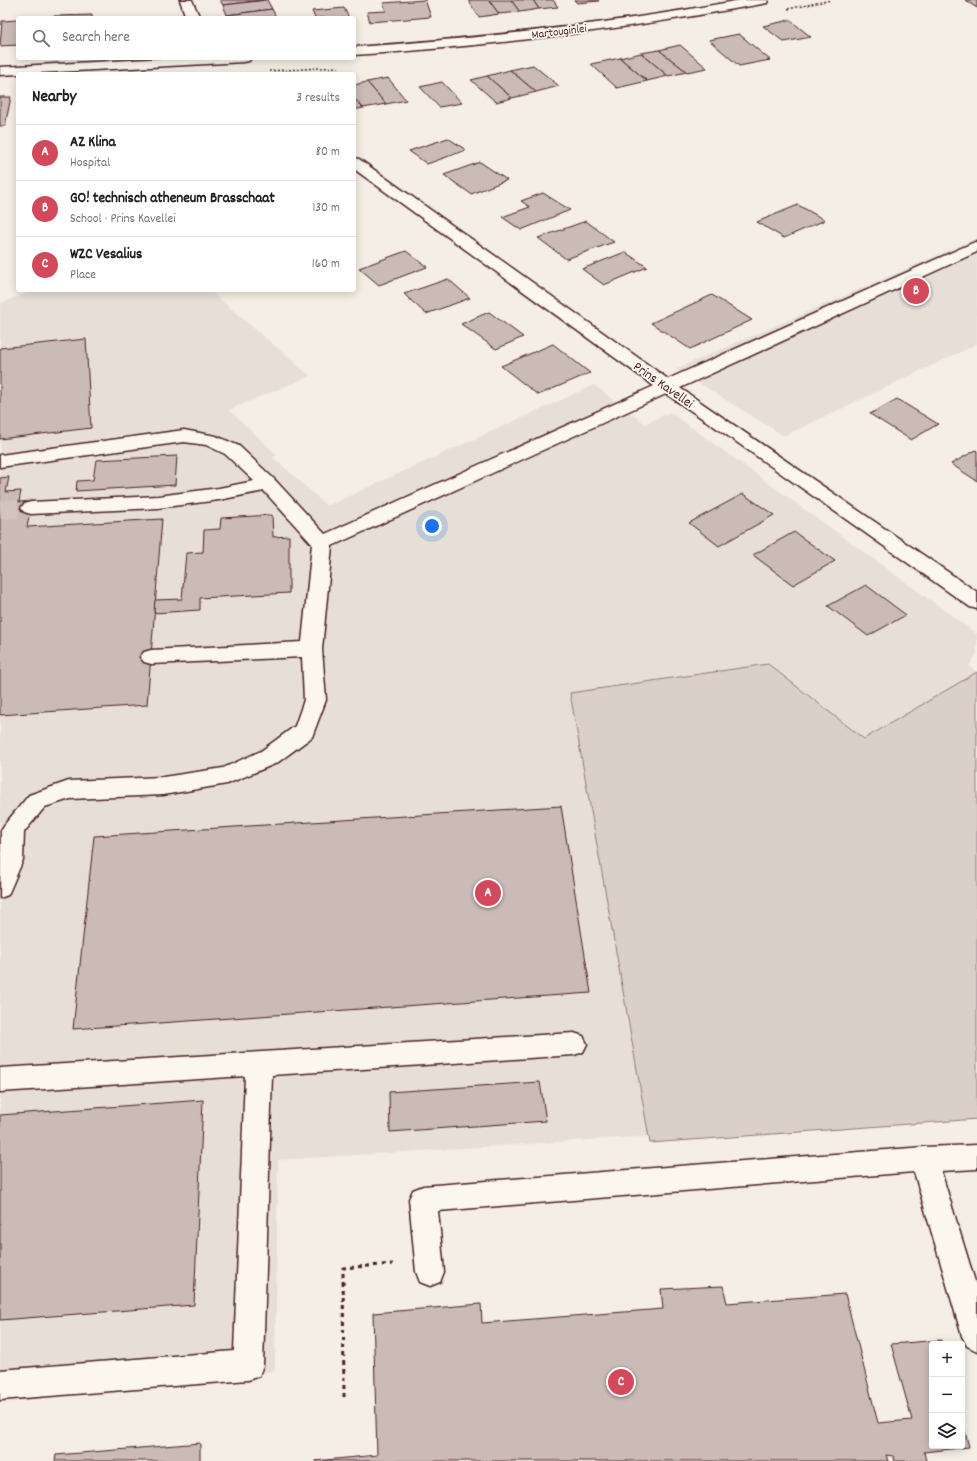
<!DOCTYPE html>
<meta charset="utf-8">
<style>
body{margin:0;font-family:Dekko,sans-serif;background:#f6f6f6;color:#202124}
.controls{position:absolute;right:12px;bottom:12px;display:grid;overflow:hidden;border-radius:4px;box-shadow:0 2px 10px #0003}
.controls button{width:36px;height:36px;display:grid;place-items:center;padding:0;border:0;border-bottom:1px solid #e0e0e0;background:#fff;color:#202124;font:20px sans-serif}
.you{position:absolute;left:432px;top:526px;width:14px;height:14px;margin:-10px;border:3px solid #fff;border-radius:50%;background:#1a73e8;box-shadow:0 0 0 6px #1a73e833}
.badge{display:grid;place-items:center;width:26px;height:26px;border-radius:50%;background:#d1495b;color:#fff;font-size:13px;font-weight:700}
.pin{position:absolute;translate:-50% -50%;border:2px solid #fff;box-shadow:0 1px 4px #0006}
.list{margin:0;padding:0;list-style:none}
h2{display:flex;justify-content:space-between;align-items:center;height:52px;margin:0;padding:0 16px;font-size:17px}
h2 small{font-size:13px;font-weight:400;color:#757577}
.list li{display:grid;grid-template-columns:26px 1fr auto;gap:12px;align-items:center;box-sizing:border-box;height:56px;padding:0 16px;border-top:1px solid #e0e0e0}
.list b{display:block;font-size:15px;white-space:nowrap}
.list p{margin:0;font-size:13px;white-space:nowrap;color:#757577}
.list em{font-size:13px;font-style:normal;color:#757577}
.icon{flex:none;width:22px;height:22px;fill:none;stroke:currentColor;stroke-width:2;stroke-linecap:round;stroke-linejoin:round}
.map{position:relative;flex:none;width:977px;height:1461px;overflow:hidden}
.search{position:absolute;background:#fff;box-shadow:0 2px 10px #0003;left:16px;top:16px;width:340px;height:44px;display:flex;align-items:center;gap:10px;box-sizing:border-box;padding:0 14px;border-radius:4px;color:#757577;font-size:15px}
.panel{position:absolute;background:#fff;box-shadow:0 2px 10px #0003;left:16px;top:72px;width:340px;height:220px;border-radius:4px}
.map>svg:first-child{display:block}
</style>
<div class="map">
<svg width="977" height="1461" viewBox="0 0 977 1461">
<rect width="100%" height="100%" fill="#f4eee4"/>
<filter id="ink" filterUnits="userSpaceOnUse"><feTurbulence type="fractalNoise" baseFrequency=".025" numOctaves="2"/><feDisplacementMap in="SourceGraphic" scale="8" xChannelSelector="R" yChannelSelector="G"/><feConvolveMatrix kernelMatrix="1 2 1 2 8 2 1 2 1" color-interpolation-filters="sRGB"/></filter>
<g filter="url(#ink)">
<g fill="#e7dfd6">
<polygon points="977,238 977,344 784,436 676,369"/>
<polygon points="37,290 209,290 310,376 229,410 277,455 273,457 327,506 594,385 645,424 670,412 977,634 977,653 969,666 977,672 977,1115 278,1160 275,1371 0,1403 0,303"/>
</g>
<polygon fill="#dbd0c9" stroke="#92787a" points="768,664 864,739 977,672 977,1119 650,1143 570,693"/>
<g fill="#cabbb6" stroke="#4a1f2b">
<polygon points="220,0 263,0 223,5"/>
<polygon points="267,0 272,9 227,15 223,5"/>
<polygon points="425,0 431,17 370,22 367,12 386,11 383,3"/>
<polygon points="468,0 489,0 499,14 479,17"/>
<polygon points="489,0 511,0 520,12 499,14"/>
<polygon points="511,0 533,0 539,9 520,12"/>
<polygon points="533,0 553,0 558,7 539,9"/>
<polygon points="574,0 598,0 599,1 577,3"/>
<polygon points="965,0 977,0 977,8"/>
<polygon points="344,8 349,18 315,18 312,11"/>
<polygon points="272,9 276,17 229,18 227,15"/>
<polygon points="92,15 92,18 54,18 54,16"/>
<polygon points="18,20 18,45 0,46 2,21"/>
<polygon points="790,20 811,37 784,42 763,26"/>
<polygon points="739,34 770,60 739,66 709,40"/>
<polygon points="680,45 707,68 687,72 659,50"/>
<polygon points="659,50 687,72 668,76 641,53"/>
<polygon points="641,53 668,76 647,81 620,58"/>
<polygon points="620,58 647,81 617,88 591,64"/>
<polygon points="533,65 559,86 536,92 510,70"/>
<polygon points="510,70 536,92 512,98 487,76"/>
<polygon points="487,76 512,98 496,102 471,80"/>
<polygon points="388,78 406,100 386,104 367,82"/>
<polygon points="367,82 386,104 363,108 354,98 354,85"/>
<polygon points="442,82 462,103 439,107 420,87"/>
<polygon points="0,97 11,97 5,126 0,126"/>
<polygon points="354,98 363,108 354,110"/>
<polygon points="448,138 466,150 427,164 409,151"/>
<polygon points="480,162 507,180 471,194 444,175"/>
<polygon points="543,193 570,210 521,230 502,217 530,207 521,201"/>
<polygon points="798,205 825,220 784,238 757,222"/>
<polygon points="586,221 614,242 566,259 538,238"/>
<polygon points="406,251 427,267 379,285 359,268"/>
<polygon points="625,252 647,267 604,285 582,269"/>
<polygon points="448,279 470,298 426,314 404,294"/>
<polygon points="712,295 752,320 690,349 651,323"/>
<polygon points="489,312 523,337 496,349 461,324"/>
<polygon points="86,339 91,428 0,439 0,348"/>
<polygon points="553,344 590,373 538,395 501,366"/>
<polygon points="897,399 938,424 911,440 870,414"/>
<polygon points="976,450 977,451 977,481 951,464"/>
<polygon points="177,456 175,485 76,491 77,481 93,480 96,460"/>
<polygon points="9,477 6,492 21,491 19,502 32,501 27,527 162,519 147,705 0,715 0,478"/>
<polygon points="743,494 774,515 719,546 689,523"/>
<polygon points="272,515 273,537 289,536 289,593 200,598 200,610 154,613 155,600 182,599 186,553 203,552 204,530 220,529 221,518"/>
<polygon points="794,532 835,561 793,585 753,555"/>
<polygon points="866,585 906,615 868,636 828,606"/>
<polygon points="561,806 591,993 73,1029 94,836"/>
<polygon points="540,1082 546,1121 390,1132 389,1092"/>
<polygon points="203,1100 194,1305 0,1320 0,1115"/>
<polygon points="723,1286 727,1303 845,1294 878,1423 912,1420 891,1344 941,1340 942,1344 932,1344 932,1446 962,1446 962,1420 969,1447 924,1452 926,1461 895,1461 893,1456 886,1455 888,1461 315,1461 377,1455 373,1313 481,1304 482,1323 663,1309 661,1289"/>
<polygon points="200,1443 200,1461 55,1461 56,1455"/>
</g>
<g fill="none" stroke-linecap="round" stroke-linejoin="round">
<polyline stroke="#d2c5bf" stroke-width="18" stroke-dasharray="18 9" stroke-linecap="butt" points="0,510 31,508"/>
<g stroke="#4a1f2b" stroke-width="3">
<g id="minor">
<polygon points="180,0 192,0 200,18 186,18"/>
<path d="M 741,0 L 768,0 L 767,3 L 762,4 C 627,29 491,46 354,55 L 354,47 C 484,38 613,24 741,0 Z"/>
<polygon points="168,58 251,58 249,61 244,62 0,75 0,67"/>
<polygon points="354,158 359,159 668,379 977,241 977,252 680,388 977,592 977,609 970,607 721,431 666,394 332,546 322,649 326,700 312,737 277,763 227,784 163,795 70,799 45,807 24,832 23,860 8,895 0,898 1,830 5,824 29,795 69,781 163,777 223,768 261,751 295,726 304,700 302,657 151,664 144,662 140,657 144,652 151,650 302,642 312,544 264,491 219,500 158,508 31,514 24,512 21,508 24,504 31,502 158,496 219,488 254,481 225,454 206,445 184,442 0,467 0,455 184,430 216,436 239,446 275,480 325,534 654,386 354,169"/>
<polygon points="574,1033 583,1036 587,1044 583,1052 574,1055 272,1075 263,1365 259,1376 248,1380 0,1400 0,1370 234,1351 245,1076 0,1092 0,1068"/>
<polygon points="977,1145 977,1169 941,1171 977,1288 977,1351 967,1346 962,1336 914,1172 438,1211 444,1272 440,1282 430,1286 420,1282 416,1272 409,1199 413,1190 423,1186 924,1147"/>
</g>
</g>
<g stroke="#4a1f2b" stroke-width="1.5" stroke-dasharray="2 2" stroke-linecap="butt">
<polyline points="788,9 831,0"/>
<polyline points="269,71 338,67"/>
</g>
<polyline stroke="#4a1f2b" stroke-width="3" stroke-dasharray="4 4" stroke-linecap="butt" points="344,1397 343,1268 393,1264"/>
<use href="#minor" fill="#fbf7ec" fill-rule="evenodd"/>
</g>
</g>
<g text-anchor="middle" stroke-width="3.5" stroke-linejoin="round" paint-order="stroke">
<g font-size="12" fill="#4a1f2b" stroke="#fbf7ec">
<text transform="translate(559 31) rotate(-7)" y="4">Martouginlei</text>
</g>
<g font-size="14" fill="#4a1f2b" stroke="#fbf7ec">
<text transform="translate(664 384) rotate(35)" y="5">Prins Kavellei</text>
</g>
</g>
</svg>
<div class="controls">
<button>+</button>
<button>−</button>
<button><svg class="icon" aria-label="layers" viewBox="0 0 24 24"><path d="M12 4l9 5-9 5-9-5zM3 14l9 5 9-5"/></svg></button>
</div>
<div class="you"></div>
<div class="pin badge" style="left:488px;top:893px">A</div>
<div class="pin badge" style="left:916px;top:291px">B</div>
<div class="pin badge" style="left:621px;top:1382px">C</div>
<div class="search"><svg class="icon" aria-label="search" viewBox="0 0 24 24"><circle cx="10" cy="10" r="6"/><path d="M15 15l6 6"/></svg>Search here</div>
<section class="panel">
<h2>Nearby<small>3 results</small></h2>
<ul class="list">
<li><span class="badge">A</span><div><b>AZ Klina</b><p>Hospital</p></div><em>80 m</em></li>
<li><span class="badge">B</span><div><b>GO! technisch atheneum Brasschaat</b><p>School · Prins Kavellei</p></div><em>130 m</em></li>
<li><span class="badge">C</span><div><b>WZC Vesalius</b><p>Place</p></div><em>160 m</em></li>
</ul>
</section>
</div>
